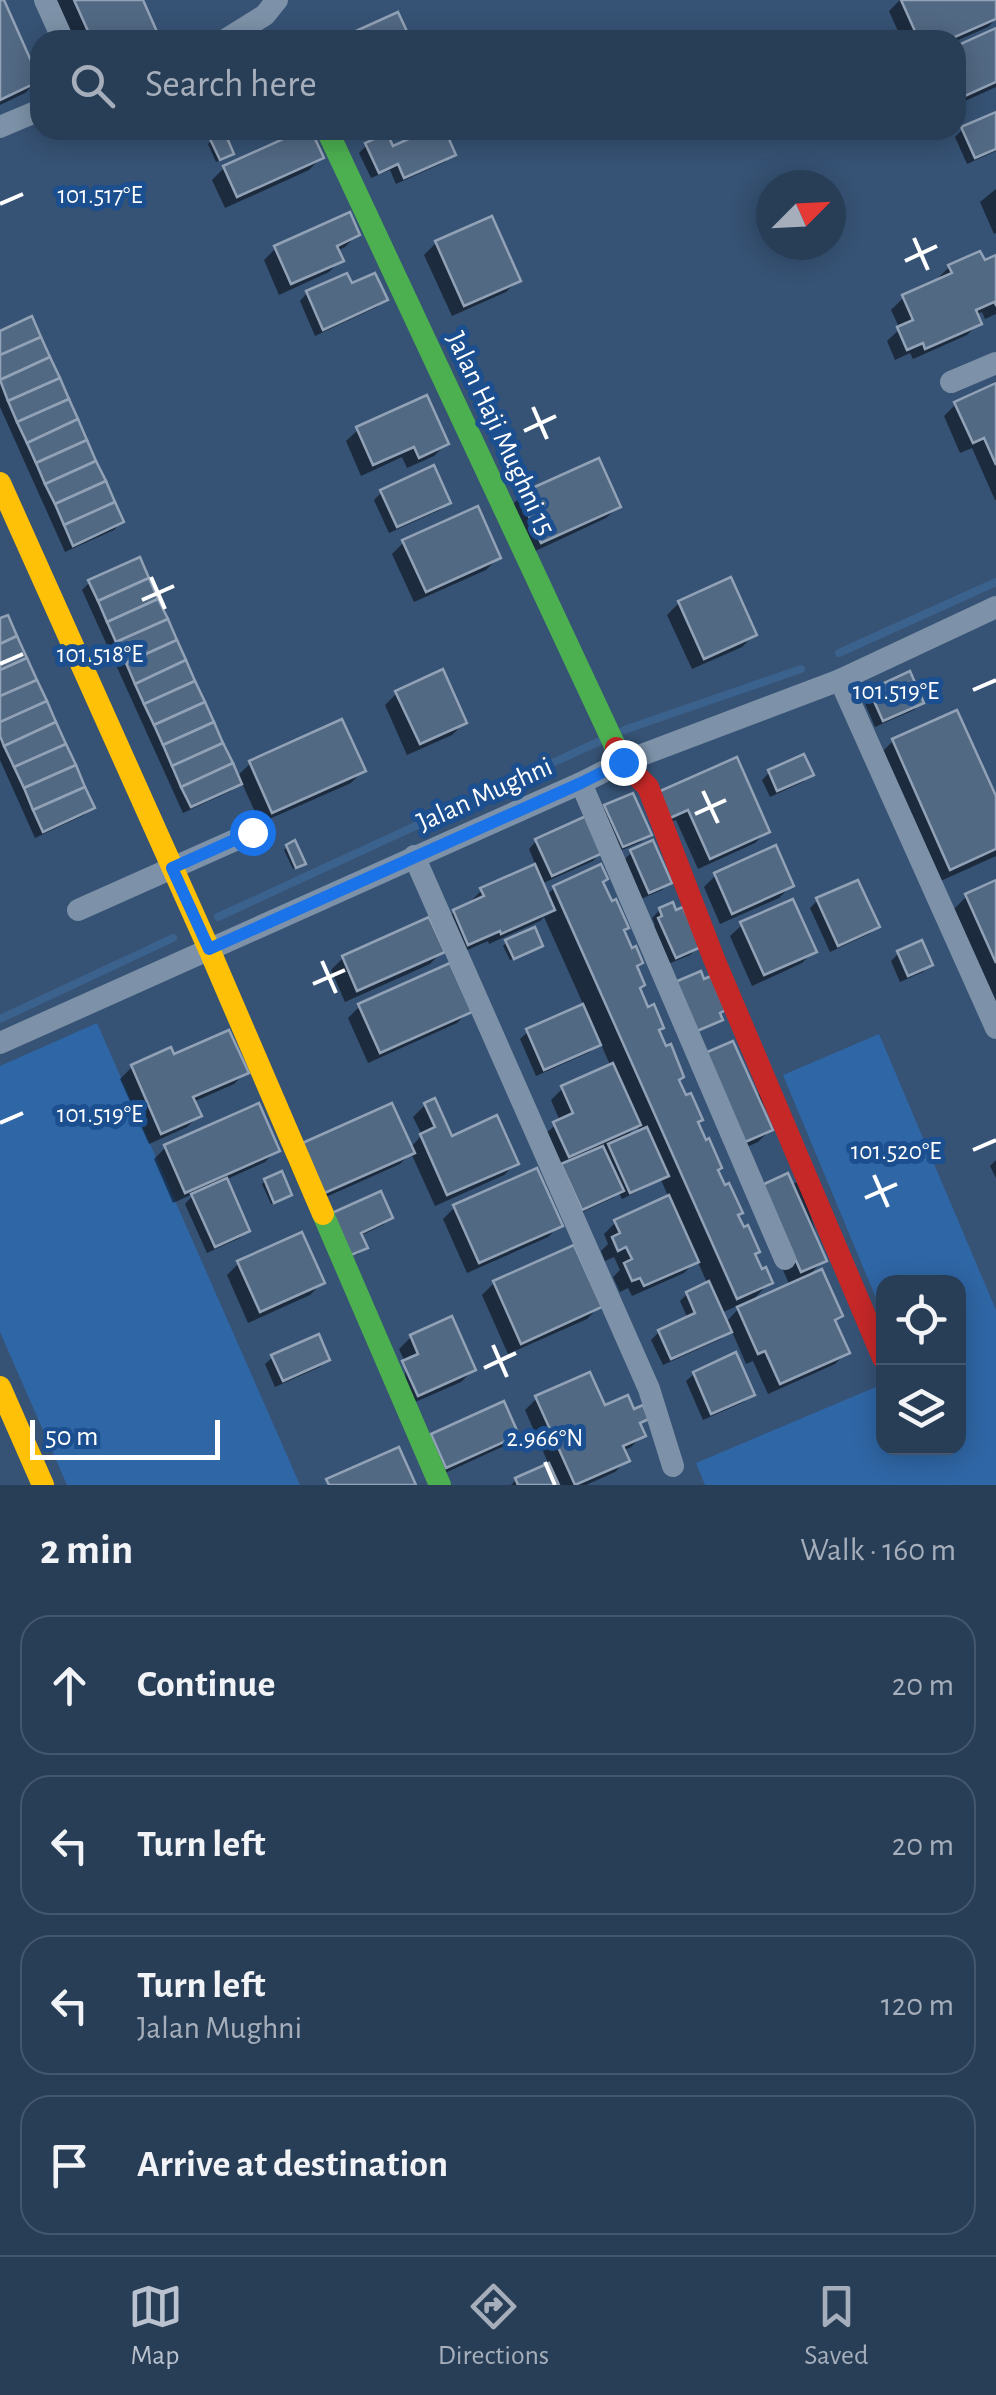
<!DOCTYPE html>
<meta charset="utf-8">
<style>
body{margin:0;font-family:"Alegreya Sans",sans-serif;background:#30455d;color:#f1f3f6}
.controls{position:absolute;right:30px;bottom:30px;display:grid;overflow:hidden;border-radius:20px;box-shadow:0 5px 25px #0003}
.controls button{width:90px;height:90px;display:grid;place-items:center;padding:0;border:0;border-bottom:2px solid #44576d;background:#283e57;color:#f1f3f6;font:50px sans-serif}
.compass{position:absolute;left:756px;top:170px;width:90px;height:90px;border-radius:50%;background:#283e57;box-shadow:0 5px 25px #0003;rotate:66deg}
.scale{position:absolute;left:30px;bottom:25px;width:190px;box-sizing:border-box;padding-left:10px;border:5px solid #fff;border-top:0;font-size:28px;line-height:35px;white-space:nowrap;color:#fff;-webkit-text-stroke:8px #1b4f8f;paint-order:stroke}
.stop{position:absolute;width:30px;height:30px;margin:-22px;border:8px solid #1a73e8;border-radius:50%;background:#fff}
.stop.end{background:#1a73e8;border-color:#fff;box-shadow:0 2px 10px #0008}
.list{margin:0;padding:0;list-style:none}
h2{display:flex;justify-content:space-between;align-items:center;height:130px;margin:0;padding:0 40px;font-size:42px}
h2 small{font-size:32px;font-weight:400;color:#a5aeba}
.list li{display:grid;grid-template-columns:65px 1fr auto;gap:30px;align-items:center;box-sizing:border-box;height:140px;margin:0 20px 20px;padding:0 20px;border:2px solid #44576d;border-radius:30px}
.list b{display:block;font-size:38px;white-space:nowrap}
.list p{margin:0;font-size:32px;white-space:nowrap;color:#a5aeba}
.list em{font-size:32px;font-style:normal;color:#a5aeba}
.icon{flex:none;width:55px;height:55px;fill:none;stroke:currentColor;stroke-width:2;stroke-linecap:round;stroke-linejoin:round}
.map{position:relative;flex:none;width:996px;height:1485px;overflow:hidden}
.search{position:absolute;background:#283e57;box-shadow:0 5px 25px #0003;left:30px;right:30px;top:30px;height:110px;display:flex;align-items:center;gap:25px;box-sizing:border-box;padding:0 35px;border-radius:30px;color:#a5aeba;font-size:38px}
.sheet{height:770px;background:#283e57}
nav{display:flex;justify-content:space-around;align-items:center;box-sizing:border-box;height:140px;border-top:2px solid #44576d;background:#283e57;font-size:28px;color:#a5aeba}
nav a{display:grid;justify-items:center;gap:5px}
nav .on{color:#b9c2ce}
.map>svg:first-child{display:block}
</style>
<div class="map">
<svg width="996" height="1485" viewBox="0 0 996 1485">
<rect width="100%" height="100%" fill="#365274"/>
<g fill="#2f66a5">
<polygon points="97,1023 300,1485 67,1485 0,1332 0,1066"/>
<polygon points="879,1034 996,1310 996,1485 705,1485 696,1463 883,1384 884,1448 958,1448 958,1282 884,1282 883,1315 783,1075"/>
</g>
<g fill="#0007" fill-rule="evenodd">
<polygon points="52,0 140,0 155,34 149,40 69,40"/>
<polygon points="900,0 994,0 996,19 988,27 956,41 902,40 889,11"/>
<polygon points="0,3 37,81 25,93 0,105"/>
<polygon points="996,30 996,87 956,105 956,48"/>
<polygon points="996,115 996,151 967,164 955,137 963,129"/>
<polygon points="383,130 414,130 388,142 392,149 434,130 442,130 453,154 445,162 396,184 390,170 371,178 359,153 367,145 386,137"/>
<polygon points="211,141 228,156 216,162 208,144"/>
<polygon points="321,158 309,170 225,208 212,180 224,168"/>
<polygon points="996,189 996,233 994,234 980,202"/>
<polygon points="357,235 345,247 337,251 341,260 329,272 279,295 264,260 276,248"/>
<polygon points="436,243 518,280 506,292 452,316 424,255"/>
<polygon points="996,258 996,314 985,319 982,312 975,315 979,323 967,335 913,359 910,353 895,360 887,341 900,329 891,310 903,298 939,282 937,279 949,267 983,264"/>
<polygon points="350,287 385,300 377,307 315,336 300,301 307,293"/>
<polygon points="0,333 121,522 114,530 65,552 0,407"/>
<polygon points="996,386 996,500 995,500 972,448 960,453 944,416 956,404"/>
<polygon points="358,430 446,444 434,456 407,468 402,457 361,476 346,441"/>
<polygon points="382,492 448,502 440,510 389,533 374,500"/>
<polygon points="521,496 618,507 606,518 529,554 509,508"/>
<polygon points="404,542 498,558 486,570 414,602 392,554"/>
<polygon points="90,582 236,777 251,763 363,771 351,783 260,823 241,781 231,791 183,813 82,590"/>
<polygon points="679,603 754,635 742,647 692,669 667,615"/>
<polygon points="0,621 92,808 84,815 35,838 0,760"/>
<polygon points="870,692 921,703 914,710 875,727 863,699"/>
<polygon points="397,693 464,723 452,735 407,755 385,705"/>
<polygon points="893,741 996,802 996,856 934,884 877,757"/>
<polygon points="736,761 767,831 755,843 698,869 676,820 657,828"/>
<polygon points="770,772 811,774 803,782 770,797 762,780"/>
<polygon points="606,807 649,834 641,842 615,853 598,815"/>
<path d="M 536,841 L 600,853 L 593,861 L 541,884 L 546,896 L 554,888 L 601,883 L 622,931 L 635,968 L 638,990 L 753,1255 L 770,1282 L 749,1304 L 790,1286 L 752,1199 L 800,1181 L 824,1260 L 806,1278 L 840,1316 L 834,1322 L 847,1352 L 835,1364 L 768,1394 L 753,1361 L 746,1364 L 731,1329 L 721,1339 L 663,1365 L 651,1340 L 659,1332 L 688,1319 L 680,1301 L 687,1294 L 708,1285 L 697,1260 L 684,1273 L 632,1296 L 628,1288 L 620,1292 L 613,1277 L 620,1270 L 614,1257 L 605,1261 L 601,1251 L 608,1244 L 604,1234 L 616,1222 L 669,1198 L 661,1180 L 622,1199 L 619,1193 L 613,1198 L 574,1216 L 543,1136 L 560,1121 L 551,1100 L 563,1088 L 611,1067 L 600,1042 L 590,1052 L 536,1076 L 520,1039 L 528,1032 L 584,1006 L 544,917 L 540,921 L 489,944 L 488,941 L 456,955 L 442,924 L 454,912 L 471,905 L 470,902 L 482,890 L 536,866 L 529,849 ZM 637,1126 L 640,1133 L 623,1140 ZM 744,1303 L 725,1323 L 721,1313 Z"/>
<polygon points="287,847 300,866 293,869 284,850"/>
<polygon points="632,852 670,882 662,890 641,899 624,860"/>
<polygon points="716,875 791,886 779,898 720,924 704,887"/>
<polygon points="996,883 996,1013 951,912 967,896"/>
<polygon points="818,900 877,927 869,934 830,952 810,908"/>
<polygon points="660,910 698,947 690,955 668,964 652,928 655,925 652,918"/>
<polygon points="742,925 814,951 802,963 752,986 730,936"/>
<polygon points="507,942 537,949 510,960 503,946"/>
<polygon points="442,952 430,964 345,1002 331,970 343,958"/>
<polygon points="899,953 930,964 923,972 900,982 891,961"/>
<polygon points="360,1006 469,1011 457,1023 368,1063 348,1018"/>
<polygon points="170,1051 173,1058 246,1072 234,1084 193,1102 199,1115 187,1127 149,1144 120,1079 132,1067"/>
<polygon points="760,1091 770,1130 758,1142 733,1153"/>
<polygon points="425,1105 450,1139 516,1163 504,1175 435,1206 411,1153 400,1164 308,1205 287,1159 410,1148 422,1135 413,1117"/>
<polygon points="166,1147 277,1150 265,1162 225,1180 247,1230 240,1238 207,1253 185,1204 195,1193 173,1203 154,1159"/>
<polygon points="996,1160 996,1178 990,1166"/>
<polygon points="265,1181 286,1197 271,1204 262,1184"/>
<polygon points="455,1207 560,1225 548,1237 467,1273 443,1219"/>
<polygon points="390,1218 383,1225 360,1236 365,1247 357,1255 326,1223"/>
<polygon points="239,1263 322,1283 310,1295 248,1323 227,1275"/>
<polygon points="494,1283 599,1307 587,1319 508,1354 482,1295"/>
<polygon points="411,1337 473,1370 461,1382 406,1406 405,1362 399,1349"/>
<polygon points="273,1357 327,1360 320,1367 275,1387 265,1364"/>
<polygon points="694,1374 752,1394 744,1402 703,1420 686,1381"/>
<polygon points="537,1398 633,1412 646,1418 639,1425 643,1435 631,1447 623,1451 627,1460 615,1472 586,1485 511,1485 516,1480 549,1465 525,1410"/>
<polygon points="516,1435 504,1446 434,1478 420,1448"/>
</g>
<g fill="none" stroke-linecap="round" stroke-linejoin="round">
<g stroke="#3b618d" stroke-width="8">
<polyline points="839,653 996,582"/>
<polyline points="624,730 801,669"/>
<polyline points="218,917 598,742"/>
<polyline points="0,1019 173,938"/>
</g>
</g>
<g fill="#526984" stroke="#92a2b6" stroke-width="2.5">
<polygon points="0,0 4,0 40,81 0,100"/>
<polygon points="74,0 143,0 158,34 146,40 92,40"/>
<polygon points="901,0 996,0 996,19 948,40 919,40"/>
<polygon points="398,12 411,40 336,40"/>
<polygon points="996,28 996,82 956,100 956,46"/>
<polygon points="996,112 996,149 975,158 961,127"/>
<polygon points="303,130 311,130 324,158 237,197 223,166"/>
<polygon points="428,130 445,130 456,155 404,178 398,164 379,173 365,143 387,133 393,146"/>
<polygon points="225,133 234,154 220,160 210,139"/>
<polygon points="350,212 360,235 337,246 344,261 291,284 274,246"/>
<polygon points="492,216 521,281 464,306 435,241"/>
<polygon points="980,251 985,260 996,255 996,305 994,302 976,310 982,324 925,349 923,343 907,350 897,327 913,320 902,295 952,273 948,265"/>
<polygon points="347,273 352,283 375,273 388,300 323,330 306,291"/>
<polygon points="32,316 41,337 0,355 0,331"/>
<polygon points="41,337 50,357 0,380 0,355"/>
<polygon points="50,357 60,378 8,401 0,380"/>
<polygon points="60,378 69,399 17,422 8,401"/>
<polygon points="996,383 996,465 984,438 973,443 954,402"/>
<polygon points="427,395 449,444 419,458 414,447 373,465 356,427"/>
<polygon points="69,399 78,419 27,443 17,422"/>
<polygon points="78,419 87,440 36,463 27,443"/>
<polygon points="87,440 96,461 45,484 36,463"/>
<polygon points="599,458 621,507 541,543 519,494"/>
<polygon points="96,461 106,481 55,504 45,484"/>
<polygon points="434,465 451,503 397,527 380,490"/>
<polygon points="106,481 115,502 64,525 55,504"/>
<polygon points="115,502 124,522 73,546 64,525"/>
<polygon points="478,506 501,558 426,592 402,540"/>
<polygon points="140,557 149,578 98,601 88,580"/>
<polygon points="731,577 757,635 704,659 678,601"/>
<polygon points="149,578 158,599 107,622 98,601"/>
<polygon points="158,599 168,619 116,642 107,622"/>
<polygon points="8,615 17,636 0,644 0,618"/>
<polygon points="168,619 177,640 126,663 116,642"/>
<polygon points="17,636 27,658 0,670 0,644"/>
<polygon points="177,640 186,660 135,684 126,663"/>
<polygon points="27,658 37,680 0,696 0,670"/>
<polygon points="186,660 195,681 144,704 135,684"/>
<polygon points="443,669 467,723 420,744 395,691"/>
<polygon points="910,671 924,703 883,721 869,690"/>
<polygon points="37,680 47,701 0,722 0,696"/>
<polygon points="195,681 205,702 154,725 144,704"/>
<polygon points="47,701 56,722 4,746 0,736 0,722"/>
<polygon points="205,702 214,722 163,745 154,725"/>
<polygon points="957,710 996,796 996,849 950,870 892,739"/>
<polygon points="342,719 366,771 272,813 249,761"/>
<polygon points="56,722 66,744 14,767 4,746"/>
<polygon points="214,722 223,743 172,766 163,745"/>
<polygon points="223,743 233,763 181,787 172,766"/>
<polygon points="66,744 76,765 24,788 14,767"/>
<polygon points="804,754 814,775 777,791 768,770"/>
<polygon points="737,757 770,832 710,859 688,810 670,818 658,792"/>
<polygon points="233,763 242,784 191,807 181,787"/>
<polygon points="76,765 85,787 33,810 24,788"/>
<polygon points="85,787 95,808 43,832 33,810"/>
<polygon points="633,793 652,835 623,847 604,805"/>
<polygon points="586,816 603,853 552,876 535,839"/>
<polygon points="295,840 306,864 296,868 286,845"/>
<polygon points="653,840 672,883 649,893 630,850"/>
<polygon points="776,845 794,886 732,914 714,873"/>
<polygon points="535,864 555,910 501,934 500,931 468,945 453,910 484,896 480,888"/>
<polygon points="601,864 608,879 603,882 612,901 616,899 629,928 624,930 632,948 636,946 643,963 637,966 645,985 640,988 648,1007 654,1004 664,1028 659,1030 666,1046 671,1044 684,1077 679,1080 686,1095 691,1093 703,1120 698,1122 706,1140 709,1138 722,1168 718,1170 725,1185 729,1183 743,1213 738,1215 744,1227 748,1225 760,1252 755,1254 762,1269 766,1267 773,1283 737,1299 553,886"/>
<polygon points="858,880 880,927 838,946 816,898"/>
<polygon points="996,880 996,963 965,894"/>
<polygon points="793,899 817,952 764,975 740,922"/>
<polygon points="673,902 676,910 683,907 701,947 676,958 658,918 662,916 659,908"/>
<polygon points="429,917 445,952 357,991 342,956"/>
<polygon points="535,927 543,946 514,959 505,940"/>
<polygon points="922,940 933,965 908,976 897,951"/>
<polygon points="450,963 472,1012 380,1053 358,1004"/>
<polygon points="701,971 704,979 711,976 726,1010 720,1013 723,1020 697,1031 675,982"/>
<polygon points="583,1004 601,1045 544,1070 526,1029"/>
<polygon points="229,1030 249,1073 193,1097 202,1116 161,1134 131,1065 171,1047 174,1054"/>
<polygon points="733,1041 773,1130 745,1142 705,1053"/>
<polygon points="613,1063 641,1125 569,1157 553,1122 573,1113 561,1086"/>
<polygon points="435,1098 452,1136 497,1115 519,1164 447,1195 420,1134 435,1127 424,1103"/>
<polygon points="259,1103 280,1151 185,1193 164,1145"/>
<polygon points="392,1103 415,1153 320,1195 298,1145"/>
<polygon points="647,1127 669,1176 630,1193 608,1144"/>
<polygon points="603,1146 624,1191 582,1210 561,1164"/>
<polygon points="537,1168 563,1226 479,1263 453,1205"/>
<polygon points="282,1171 292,1195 274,1203 264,1179"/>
<polygon points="788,1173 827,1261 801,1272 762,1185"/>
<polygon points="227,1178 250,1231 215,1247 191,1194"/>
<polygon points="381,1191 393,1218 361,1233 368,1248 351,1255 332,1213"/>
<polygon points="669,1195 699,1262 644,1286 640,1278 632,1281 624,1263 632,1259 626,1247 618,1251 612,1237 620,1233 614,1220"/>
<polygon points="302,1232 325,1283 260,1312 237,1261"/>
<polygon points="574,1245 602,1307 521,1344 493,1281"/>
<polygon points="822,1269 843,1316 835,1320 850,1353 780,1384 765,1351 758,1354 737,1307"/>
<polygon points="709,1281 732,1332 671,1359 658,1330 695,1313 686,1292"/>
<polygon points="452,1316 476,1370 418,1396 402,1361 418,1354 410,1335"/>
<polygon points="319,1334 330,1360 283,1381 271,1355"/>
<polygon points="736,1352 755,1395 711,1414 693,1372"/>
<polygon points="590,1372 605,1405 628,1395 634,1409 643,1405 649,1419 640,1423 646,1436 623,1446 630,1461 575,1485 535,1396"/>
<polygon points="504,1401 519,1435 446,1468 431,1434"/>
<polygon points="399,1447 416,1485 329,1485 326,1479"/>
<polygon points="549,1463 559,1485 518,1485 515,1478"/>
</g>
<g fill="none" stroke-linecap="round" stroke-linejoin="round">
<g stroke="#7d92a8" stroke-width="22">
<polyline points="45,0 63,40"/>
<polyline points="225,40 265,15 277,0"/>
<polyline points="0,127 40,110"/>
<polyline points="951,382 996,363"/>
<polyline points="840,680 996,1028"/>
<polyline points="581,783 785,1259"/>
<polyline points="414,856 649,1389 673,1466"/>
<polyline points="78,910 253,832"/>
<polyline points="0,1043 581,783 623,762 840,680 996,607"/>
</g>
<g stroke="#4caf50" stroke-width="22">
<polyline points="327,130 616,748"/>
<polyline points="323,1214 440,1485"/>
</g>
<g stroke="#ffc107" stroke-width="22">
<polyline points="0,483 209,949 323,1214"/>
<polyline points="0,1387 43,1485"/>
</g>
<polyline stroke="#c62828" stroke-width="22" points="616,748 623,762 648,787 714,959 883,1358"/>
</g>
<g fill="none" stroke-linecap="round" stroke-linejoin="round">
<polyline stroke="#1a73e8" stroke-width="12" points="252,832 172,868 209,949 581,783 623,762"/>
</g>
<path fill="none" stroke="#fff" stroke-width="4" d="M 0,204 L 23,194M 914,238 L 928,270M 905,261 L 937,246M 533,407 L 547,439M 524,431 L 556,416M 151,577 L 165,609M 142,600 L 174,586M 0,664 L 23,654M 973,690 L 996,680M 703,791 L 718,823M 695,814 L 726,800M 322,961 L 336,993M 313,984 L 345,970M 0,1123 L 23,1113M 973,1150 L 996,1140M 874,1175 L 888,1207M 865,1198 L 897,1184M 493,1345 L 507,1377M 484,1368 L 516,1353M 545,1462 L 555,1485"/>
<g text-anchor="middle" stroke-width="10" stroke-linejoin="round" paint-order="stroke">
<g font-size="28" fill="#fff" stroke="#1b4f8f">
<text transform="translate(502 433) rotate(65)" y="10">Jalan Haji Mughni 15</text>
<text transform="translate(484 793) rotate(-24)" y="10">Jalan Mughni</text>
</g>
</g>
<g font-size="25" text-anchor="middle" fill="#fff" stroke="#1b4f8f" stroke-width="10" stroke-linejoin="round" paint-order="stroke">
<text x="100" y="203">101.517°E</text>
<text x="100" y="662">101.518°E</text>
<text x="896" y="699">101.519°E</text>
<text x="100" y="1122">101.519°E</text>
<text x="896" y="1159">101.520°E</text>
<text x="545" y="1446">2.966°N</text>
</g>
</svg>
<div class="controls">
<button><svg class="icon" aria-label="locate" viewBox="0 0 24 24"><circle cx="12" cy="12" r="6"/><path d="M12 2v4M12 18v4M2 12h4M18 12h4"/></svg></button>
<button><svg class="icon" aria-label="layers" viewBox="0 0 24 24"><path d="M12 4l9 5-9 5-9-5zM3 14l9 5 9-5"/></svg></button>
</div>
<svg class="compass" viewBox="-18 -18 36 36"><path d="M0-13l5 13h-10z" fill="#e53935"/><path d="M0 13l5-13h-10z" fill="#a5aeba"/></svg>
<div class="scale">50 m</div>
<div class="stop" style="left:252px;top:832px"></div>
<div class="stop end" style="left:623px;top:762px"></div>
<div class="search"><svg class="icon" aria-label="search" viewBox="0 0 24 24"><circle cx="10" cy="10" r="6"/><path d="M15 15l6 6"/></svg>Search here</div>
</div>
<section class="sheet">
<h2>2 min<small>Walk · 160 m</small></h2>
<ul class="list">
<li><svg class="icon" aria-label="ahead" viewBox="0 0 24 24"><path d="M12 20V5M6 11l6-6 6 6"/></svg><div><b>Continue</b></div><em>20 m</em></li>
<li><svg class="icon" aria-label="left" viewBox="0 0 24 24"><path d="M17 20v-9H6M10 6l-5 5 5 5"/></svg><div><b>Turn left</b></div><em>20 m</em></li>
<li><svg class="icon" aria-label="left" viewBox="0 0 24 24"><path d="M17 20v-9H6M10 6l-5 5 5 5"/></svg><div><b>Turn left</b><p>Jalan Mughni</p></div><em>120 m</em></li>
<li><svg class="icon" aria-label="arrive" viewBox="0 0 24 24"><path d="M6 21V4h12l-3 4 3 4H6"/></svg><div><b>Arrive at destination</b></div></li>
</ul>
</section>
<nav>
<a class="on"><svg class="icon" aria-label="map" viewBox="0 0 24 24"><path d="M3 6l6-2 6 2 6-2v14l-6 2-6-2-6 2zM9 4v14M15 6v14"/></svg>Map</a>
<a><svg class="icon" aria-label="directions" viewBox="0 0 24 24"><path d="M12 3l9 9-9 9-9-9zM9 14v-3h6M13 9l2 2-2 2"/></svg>Directions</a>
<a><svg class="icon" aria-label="saved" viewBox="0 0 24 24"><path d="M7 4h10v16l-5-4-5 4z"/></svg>Saved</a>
</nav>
